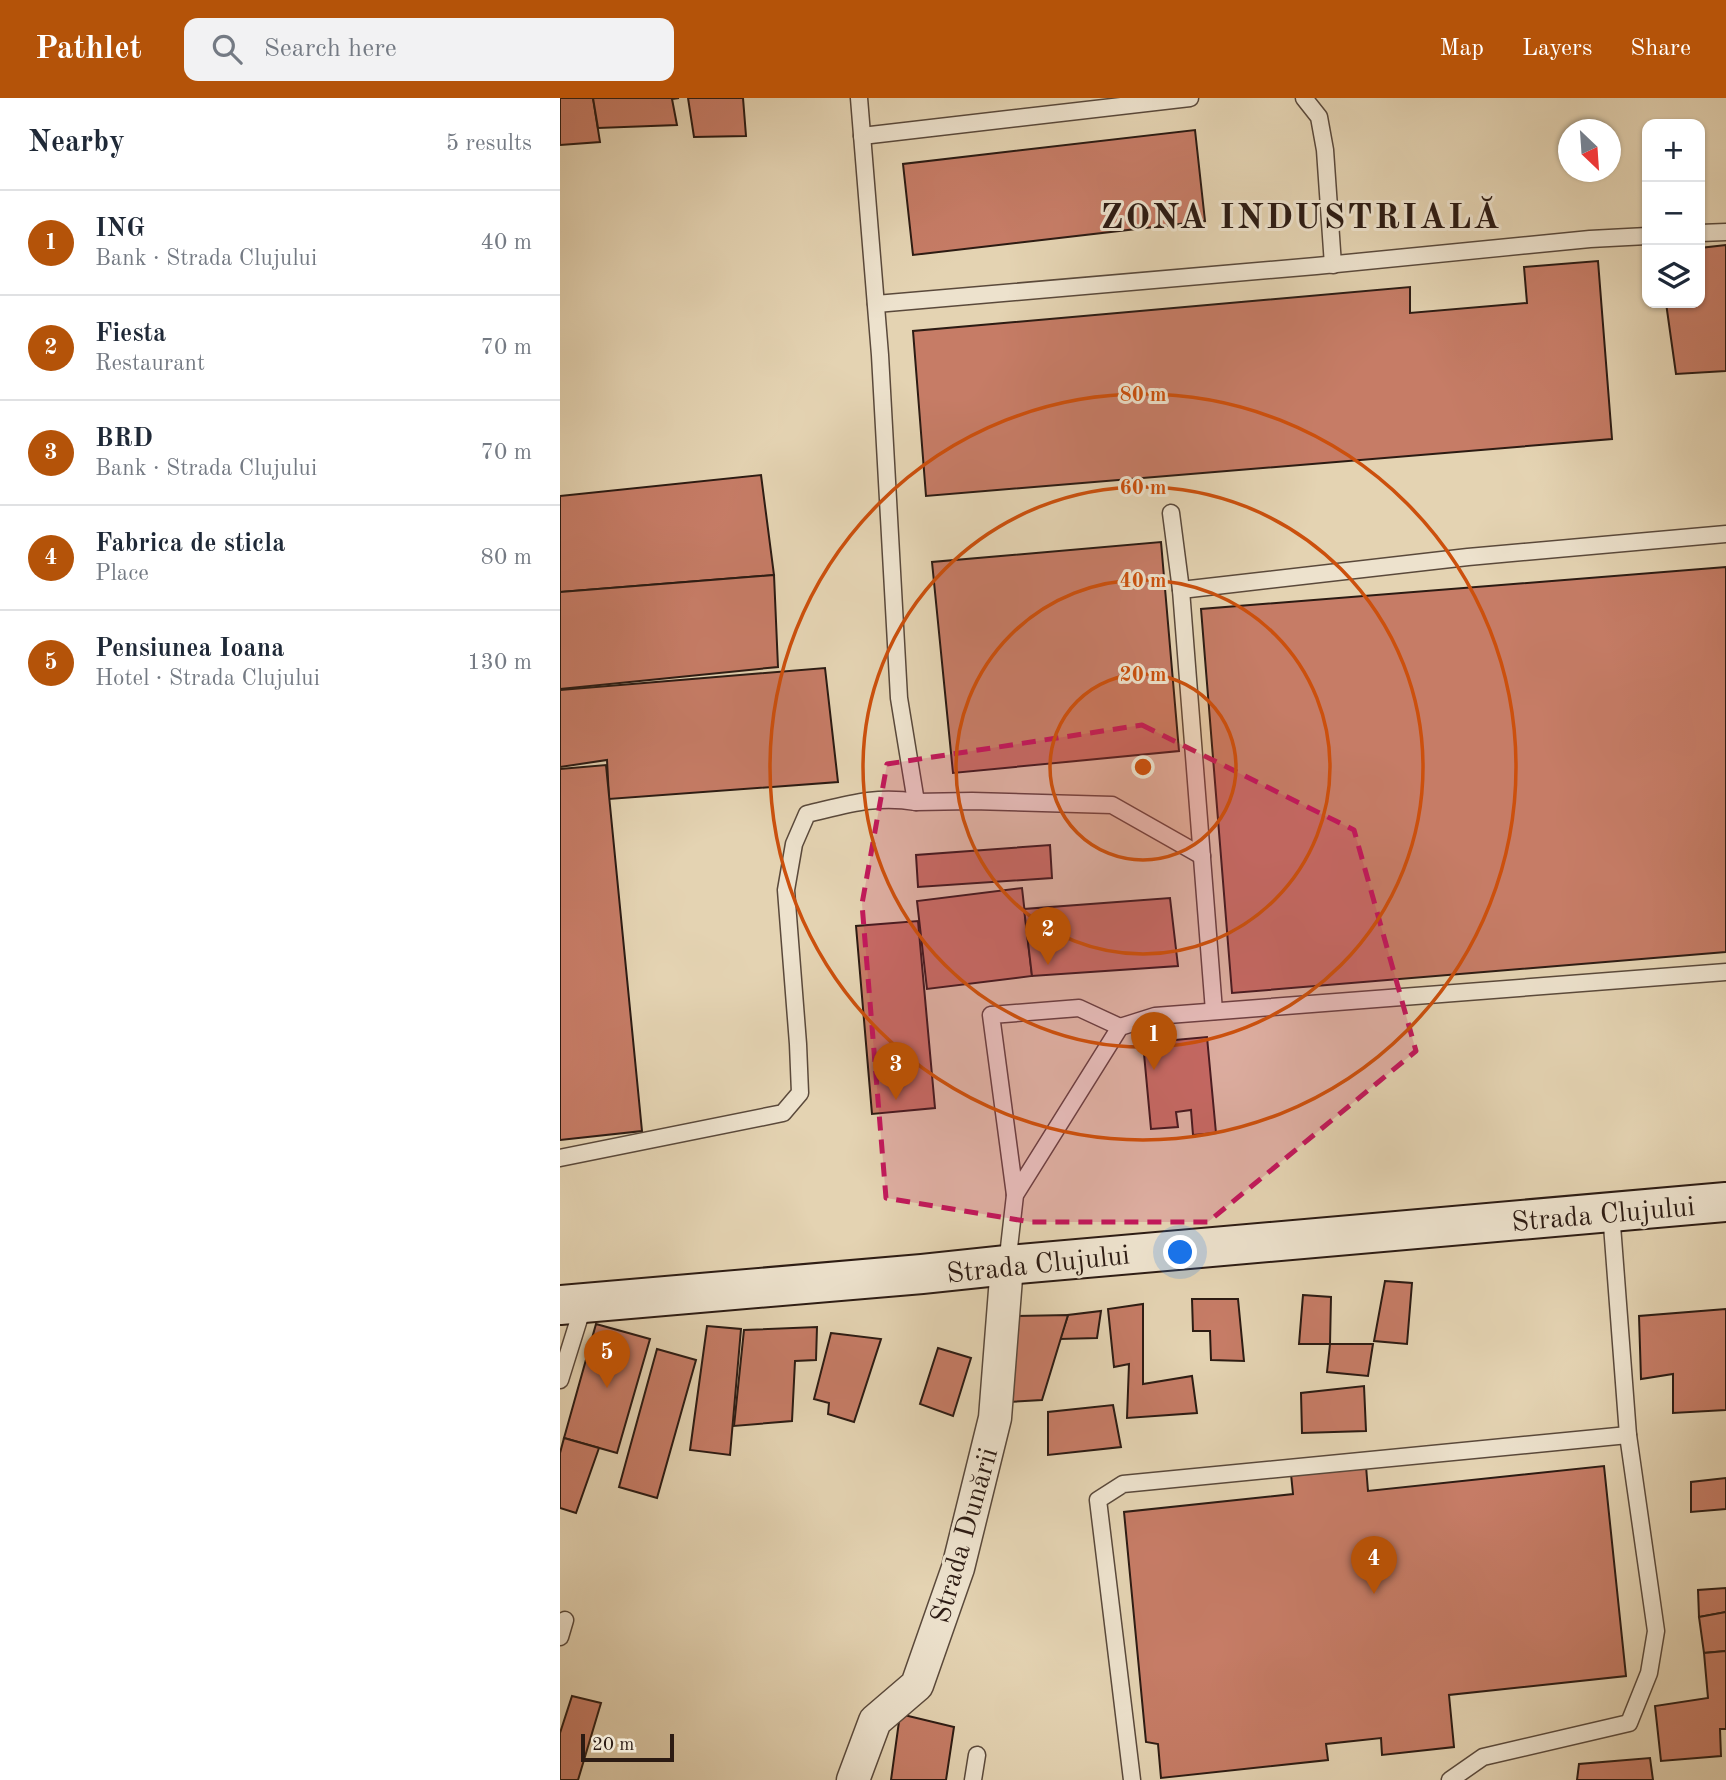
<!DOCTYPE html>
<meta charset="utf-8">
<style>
body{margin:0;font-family:"Old Standard TT",serif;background:#f2f2f3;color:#1f2937}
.controls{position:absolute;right:21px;top:21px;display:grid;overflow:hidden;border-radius:14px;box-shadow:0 2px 5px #0004}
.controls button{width:63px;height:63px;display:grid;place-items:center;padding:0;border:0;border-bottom:2px solid #e0e1e3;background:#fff;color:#1f2937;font:35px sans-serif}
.compass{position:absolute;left:998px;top:21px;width:63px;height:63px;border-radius:50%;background:#fff;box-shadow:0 2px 5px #0004;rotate:155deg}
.scale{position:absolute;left:21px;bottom:18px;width:93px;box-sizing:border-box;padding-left:7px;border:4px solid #2c1b13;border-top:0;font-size:19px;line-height:24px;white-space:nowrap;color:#2c1b13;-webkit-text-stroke:5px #ede2cd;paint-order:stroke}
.you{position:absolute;left:621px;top:1155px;width:24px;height:24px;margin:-18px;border:5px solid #fff;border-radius:50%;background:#1a73e8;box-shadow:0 0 0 10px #1a73e833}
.badge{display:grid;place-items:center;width:46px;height:46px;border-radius:50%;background:#b45309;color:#fff;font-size:23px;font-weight:700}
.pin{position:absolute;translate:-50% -58px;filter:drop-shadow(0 2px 4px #0008)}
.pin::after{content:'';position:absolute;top:37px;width:24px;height:21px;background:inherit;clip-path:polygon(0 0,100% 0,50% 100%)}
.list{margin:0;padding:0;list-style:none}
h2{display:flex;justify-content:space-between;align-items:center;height:91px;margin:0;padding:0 28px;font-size:30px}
h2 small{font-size:23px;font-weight:400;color:#747a83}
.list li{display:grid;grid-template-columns:46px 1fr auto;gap:21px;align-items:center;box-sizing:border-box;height:105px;padding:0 28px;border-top:2px solid #e0e1e3}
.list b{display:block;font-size:26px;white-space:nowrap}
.list p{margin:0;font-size:23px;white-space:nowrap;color:#747a83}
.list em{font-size:23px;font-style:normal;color:#747a83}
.icon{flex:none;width:38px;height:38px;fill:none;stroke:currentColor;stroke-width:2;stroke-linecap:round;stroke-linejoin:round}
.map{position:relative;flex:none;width:1166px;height:1682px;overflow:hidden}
header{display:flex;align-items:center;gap:42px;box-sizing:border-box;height:98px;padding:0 35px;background:#b45309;color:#fff}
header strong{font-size:33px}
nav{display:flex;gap:38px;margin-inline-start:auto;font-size:24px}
.search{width:490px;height:63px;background:#f2f2f3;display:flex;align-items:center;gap:18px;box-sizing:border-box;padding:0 24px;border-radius:14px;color:#747a83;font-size:26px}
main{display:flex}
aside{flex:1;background:#fff}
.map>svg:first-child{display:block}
</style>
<header>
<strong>Pathlet</strong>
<div class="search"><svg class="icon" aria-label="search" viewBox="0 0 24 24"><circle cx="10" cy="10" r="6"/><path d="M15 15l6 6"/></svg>Search here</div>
<nav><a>Map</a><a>Layers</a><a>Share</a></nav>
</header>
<main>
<aside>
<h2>Nearby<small>5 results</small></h2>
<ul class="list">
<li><span class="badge">1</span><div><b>ING</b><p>Bank · Strada Clujului</p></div><em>40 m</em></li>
<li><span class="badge">2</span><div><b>Fiesta</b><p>Restaurant</p></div><em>70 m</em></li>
<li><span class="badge">3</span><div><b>BRD</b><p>Bank · Strada Clujului</p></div><em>70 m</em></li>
<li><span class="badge">4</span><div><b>Fabrica de sticla</b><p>Place</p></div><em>80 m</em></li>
<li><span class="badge">5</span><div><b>Pensiunea Ioana</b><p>Hotel · Strada Clujului</p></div><em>130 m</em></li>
</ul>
</aside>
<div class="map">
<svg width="1166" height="1682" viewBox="0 0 1166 1682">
<rect width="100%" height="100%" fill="#e4d3b2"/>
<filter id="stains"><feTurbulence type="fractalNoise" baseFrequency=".00286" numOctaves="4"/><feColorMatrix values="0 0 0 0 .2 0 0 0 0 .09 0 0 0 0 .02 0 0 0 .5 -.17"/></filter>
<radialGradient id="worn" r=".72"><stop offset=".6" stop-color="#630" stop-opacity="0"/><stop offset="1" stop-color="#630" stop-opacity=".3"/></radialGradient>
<g fill="#c67c66" stroke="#2c1b13" stroke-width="2">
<polygon points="0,0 33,0 40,44 0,47"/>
<polygon points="33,0 119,0 112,1 117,27 38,30"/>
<polygon points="128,0 183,0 186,38 134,39"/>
<polygon points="635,32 645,123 353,157 343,66"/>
<polygon points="1166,147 1166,273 1116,276 1106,205 1140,205 1140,150"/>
<polygon points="1038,163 1052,341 366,398 353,233 850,189 850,215 967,205 964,169"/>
<polygon points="201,377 214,477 0,494 0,398"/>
<polygon points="601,444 619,653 393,675 372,464"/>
<polygon points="1166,469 1166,854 672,895 641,511"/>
<polygon points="214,477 218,569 0,591 0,494"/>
<polygon points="265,570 278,684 49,701 47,662 0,669 0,592"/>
<polygon points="46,667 82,1033 0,1042 0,671"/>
<polygon points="490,747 492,780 358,789 356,757"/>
<polygon points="462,790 472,878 367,891 357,803"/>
<polygon points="610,800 618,868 472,878 464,811"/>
<polygon points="358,823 375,1010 312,1016 296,828"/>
<polygon points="647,939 656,1035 633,1037 631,1012 616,1014 618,1029 591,1031 583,945"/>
<polygon points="825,1183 852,1185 847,1246 814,1243"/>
<polygon points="743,1197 771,1199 770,1246 739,1246"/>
<polygon points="632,1201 678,1201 684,1263 651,1262 650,1233 633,1233"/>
<polygon points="583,1206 583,1286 632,1278 637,1315 567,1320 569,1266 554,1269 548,1211"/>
<polygon points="1166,1211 1166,1312 1113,1315 1113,1276 1081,1281 1079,1218"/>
<polygon points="541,1213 537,1240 500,1241 508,1217"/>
<polygon points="508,1217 482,1302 448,1304 456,1218"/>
<polygon points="36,1226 90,1241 57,1355 4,1340"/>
<polygon points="147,1228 181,1231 170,1357 130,1352"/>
<polygon points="257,1229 256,1262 235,1263 232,1323 174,1328 184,1232"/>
<polygon points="271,1235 321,1241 294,1324 268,1316 269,1305 254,1301"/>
<polygon points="770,1246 813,1246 808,1278 767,1274"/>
<polygon points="378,1250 411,1260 393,1318 360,1306"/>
<polygon points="97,1251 136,1262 97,1400 59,1389"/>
<polygon points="804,1288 806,1333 742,1335 741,1295"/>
<polygon points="553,1307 561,1349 488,1357 488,1314"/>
<polygon points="4,1340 39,1350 16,1415 0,1410 0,1355"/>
<polygon points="806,1368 808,1393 1044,1368 1066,1578 889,1597 894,1649 822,1657 821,1640 766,1646 768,1662 601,1680 598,1646 586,1644 564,1414 733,1396 731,1376"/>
<polygon points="1166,1380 1166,1411 1131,1414 1131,1384"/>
<polygon points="1166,1490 1166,1514 1139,1519 1138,1492"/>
<polygon points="1166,1514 1166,1553 1144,1555 1139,1519"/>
<polygon points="1166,1553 1166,1631 1160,1631 1161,1658 1101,1663 1095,1608 1148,1600 1144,1555"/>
<polygon points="12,1598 41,1605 18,1682 0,1682 0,1635"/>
<polygon points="340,1616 394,1629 386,1682 331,1682"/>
<polygon points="1090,1660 1093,1682 1017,1682 1019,1666"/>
</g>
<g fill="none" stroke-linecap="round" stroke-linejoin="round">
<g stroke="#5a493b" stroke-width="19">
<g id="service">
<polyline points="299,0 320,257 339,600 356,704 412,703 552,707 642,758"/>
<polyline points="744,0 759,19 765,52 773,167"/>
<polyline points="302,38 630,0"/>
<polyline points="1140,135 1166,134"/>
<polyline points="316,206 756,168 1030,141 1087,138"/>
<polyline points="611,415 621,492 654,913"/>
<polyline points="621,492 908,459 1166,436"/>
<path d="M 0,1060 L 223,1015 L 240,995 L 238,946 L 226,792 L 234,746 L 247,716 C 286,707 315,697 356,704"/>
<polyline points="455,1097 431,917 519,910 560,929"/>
<polyline points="447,1167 455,1097 560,929 595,918 1166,874"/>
<polyline points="0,1282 24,1205"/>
<polyline points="0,1539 5,1522"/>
<polyline points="413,1682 417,1657"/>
<polyline points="572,1682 538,1402 563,1386 1068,1337"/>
<polyline points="890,1682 923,1659 1069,1625 1089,1575 1096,1533 1068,1337 1051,1114"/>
</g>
</g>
<g stroke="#5a493b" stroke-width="35">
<polyline id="minor" points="293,1682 315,1623 357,1587 398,1470 435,1320 447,1167"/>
</g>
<g stroke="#2c1b13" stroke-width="42">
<polyline id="secondary" points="0,1207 362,1176 447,1167 1166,1104"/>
</g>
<use href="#service" stroke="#ede2cd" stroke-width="16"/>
<use href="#minor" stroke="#ede2cd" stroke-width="32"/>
<use href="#secondary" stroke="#ede2cd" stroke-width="38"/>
</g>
<path fill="#c2185b" fill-opacity="0.2" stroke="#c2185b" stroke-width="5" stroke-dasharray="14 9" stroke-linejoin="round" d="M 582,627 L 794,732 L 856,953 L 648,1124 L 471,1124 L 326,1100 L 302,806 L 327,666 Z"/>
<circle cx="583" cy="669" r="93" fill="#cc500d" fill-opacity=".12"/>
<g fill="none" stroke="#cc500d" stroke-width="3.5">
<circle cx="583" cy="669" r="93"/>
<circle cx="583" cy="669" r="187"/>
<circle cx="583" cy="669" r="280"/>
<circle cx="583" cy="669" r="373"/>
</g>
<g text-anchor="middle" stroke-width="6" stroke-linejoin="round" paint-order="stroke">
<g font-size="28" fill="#2c1b13" stroke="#ede2cd">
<text transform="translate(1043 1115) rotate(-5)" y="10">Strada Clujului</text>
<text transform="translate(478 1165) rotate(-6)" y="10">Strada Clujului</text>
<text transform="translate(403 1437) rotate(-74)" y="10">Strada Dunării</text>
</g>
<g font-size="35" font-weight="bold" letter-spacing="2" fill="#2c1b13" stroke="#ede2cd">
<text x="741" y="130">ZONA INDUSTRIALĂ</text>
</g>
</g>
<circle cx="583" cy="669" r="10" fill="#cc500d" stroke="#ede2cd" stroke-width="3.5"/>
<g font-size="21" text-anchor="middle" font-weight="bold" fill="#cc500d" stroke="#ede2cd" stroke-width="6" stroke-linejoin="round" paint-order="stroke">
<text x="583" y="303">80 m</text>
<text x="583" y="396">60 m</text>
<text x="583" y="489">40 m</text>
<text x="583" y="583">20 m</text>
</g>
<rect width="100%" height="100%" filter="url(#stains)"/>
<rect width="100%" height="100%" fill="url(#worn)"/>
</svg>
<div class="controls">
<button>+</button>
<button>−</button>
<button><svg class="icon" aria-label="layers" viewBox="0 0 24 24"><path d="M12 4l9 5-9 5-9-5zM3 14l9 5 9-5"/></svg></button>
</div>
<svg class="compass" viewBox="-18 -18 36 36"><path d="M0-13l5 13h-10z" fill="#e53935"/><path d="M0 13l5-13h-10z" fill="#747a83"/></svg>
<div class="scale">20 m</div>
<div class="you"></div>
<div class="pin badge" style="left:594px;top:972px">1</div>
<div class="pin badge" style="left:488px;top:867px">2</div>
<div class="pin badge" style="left:336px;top:1002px">3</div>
<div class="pin badge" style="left:814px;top:1496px">4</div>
<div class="pin badge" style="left:47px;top:1290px">5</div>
</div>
</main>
